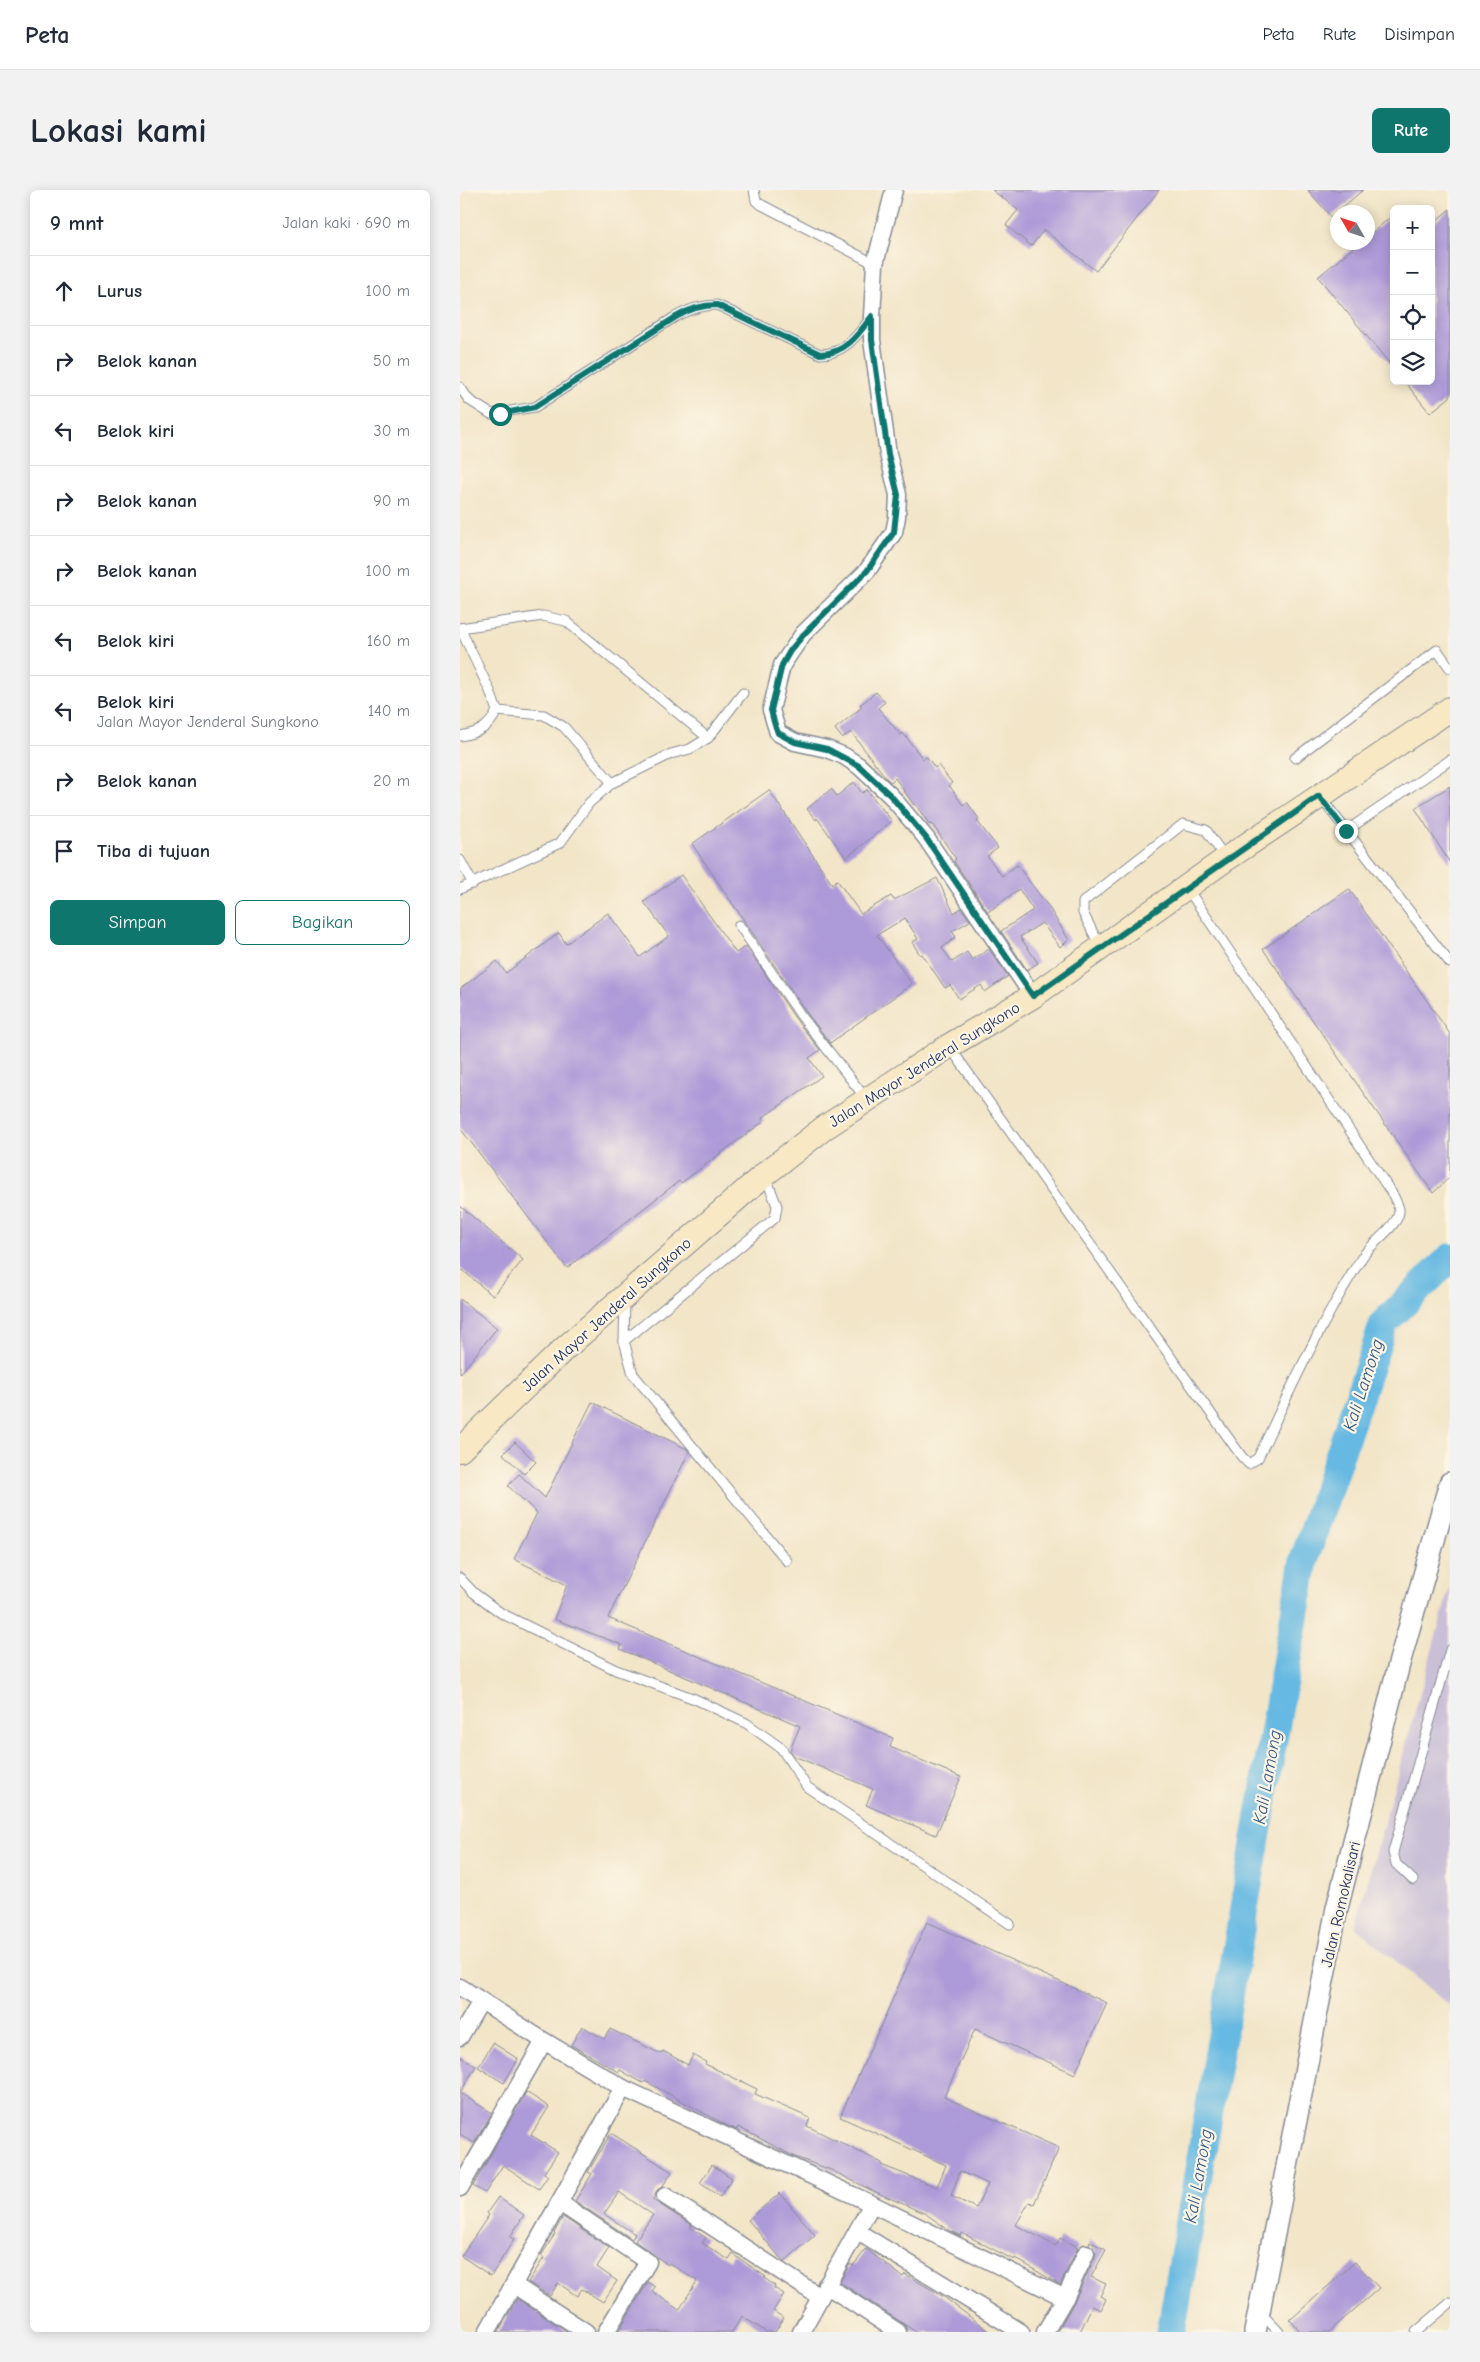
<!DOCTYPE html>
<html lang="id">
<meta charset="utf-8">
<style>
body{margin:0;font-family:"Comic Neue",sans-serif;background:#f2f2f3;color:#1f2937}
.controls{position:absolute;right:15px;top:15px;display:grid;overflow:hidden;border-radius:8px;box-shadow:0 2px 12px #0003}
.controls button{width:45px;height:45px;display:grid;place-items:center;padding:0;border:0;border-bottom:1px solid #e0e1e3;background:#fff;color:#1f2937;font:25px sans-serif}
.compass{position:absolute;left:870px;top:15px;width:45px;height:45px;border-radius:50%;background:#fff;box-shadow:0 2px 12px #0003;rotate:309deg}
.stop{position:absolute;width:15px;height:15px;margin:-11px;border:4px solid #0f766e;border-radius:50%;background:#fff}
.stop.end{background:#0f766e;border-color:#fff;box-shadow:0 1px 5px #0008}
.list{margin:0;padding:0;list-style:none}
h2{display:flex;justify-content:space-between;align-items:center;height:65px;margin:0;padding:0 20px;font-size:21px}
h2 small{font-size:16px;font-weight:400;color:#747a83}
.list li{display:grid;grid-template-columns:32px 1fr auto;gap:15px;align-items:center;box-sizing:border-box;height:70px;padding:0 20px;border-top:1px solid #e0e1e3}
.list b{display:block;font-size:19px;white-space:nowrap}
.list p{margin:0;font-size:16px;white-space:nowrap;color:#747a83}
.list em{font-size:16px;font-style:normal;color:#747a83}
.actions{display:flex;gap:10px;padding:15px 20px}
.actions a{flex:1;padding:11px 0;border:1px solid #0f766e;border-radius:8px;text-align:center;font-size:18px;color:#0f766e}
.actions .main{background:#0f766e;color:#fff}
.icon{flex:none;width:28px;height:28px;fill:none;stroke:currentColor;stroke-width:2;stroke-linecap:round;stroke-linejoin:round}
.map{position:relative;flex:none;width:990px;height:2142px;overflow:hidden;border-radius:8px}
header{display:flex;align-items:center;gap:30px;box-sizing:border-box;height:70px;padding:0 25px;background:#fff;border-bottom:1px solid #e0e1e3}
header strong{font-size:24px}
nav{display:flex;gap:28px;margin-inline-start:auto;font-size:18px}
.intro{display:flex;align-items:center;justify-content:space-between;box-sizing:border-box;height:120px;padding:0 30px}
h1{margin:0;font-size:35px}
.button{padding:12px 22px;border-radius:8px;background:#0f766e;color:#fff;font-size:18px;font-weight:700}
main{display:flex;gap:30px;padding:0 30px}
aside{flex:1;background:#fff;border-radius:8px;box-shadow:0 2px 12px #0003}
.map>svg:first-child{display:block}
</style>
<header>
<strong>Peta</strong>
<nav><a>Peta</a><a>Rute</a><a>Disimpan</a></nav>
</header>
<div class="intro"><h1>Lokasi kami</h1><a class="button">Rute</a></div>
<main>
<aside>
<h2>9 mnt<small>Jalan kaki · 690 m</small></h2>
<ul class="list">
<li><svg class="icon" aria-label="ahead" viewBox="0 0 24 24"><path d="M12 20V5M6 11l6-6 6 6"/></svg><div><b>Lurus</b></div><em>100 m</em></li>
<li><svg class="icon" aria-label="right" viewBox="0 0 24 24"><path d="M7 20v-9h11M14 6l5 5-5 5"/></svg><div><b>Belok kanan</b></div><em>50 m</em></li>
<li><svg class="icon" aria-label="left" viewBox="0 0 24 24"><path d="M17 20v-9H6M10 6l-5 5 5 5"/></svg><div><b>Belok kiri</b></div><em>30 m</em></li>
<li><svg class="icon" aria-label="right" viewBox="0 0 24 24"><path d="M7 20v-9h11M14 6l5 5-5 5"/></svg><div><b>Belok kanan</b></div><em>90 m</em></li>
<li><svg class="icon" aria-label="right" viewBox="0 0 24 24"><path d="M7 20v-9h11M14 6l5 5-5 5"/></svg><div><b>Belok kanan</b></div><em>100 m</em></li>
<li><svg class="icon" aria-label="left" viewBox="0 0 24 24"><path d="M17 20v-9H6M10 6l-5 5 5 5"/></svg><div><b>Belok kiri</b></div><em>160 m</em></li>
<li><svg class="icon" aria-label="left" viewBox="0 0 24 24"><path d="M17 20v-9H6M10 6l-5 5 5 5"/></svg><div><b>Belok kiri</b><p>Jalan Mayor Jenderal Sungkono</p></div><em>140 m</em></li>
<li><svg class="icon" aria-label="right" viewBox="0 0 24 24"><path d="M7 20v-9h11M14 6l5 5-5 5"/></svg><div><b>Belok kanan</b></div><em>20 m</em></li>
<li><svg class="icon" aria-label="arrive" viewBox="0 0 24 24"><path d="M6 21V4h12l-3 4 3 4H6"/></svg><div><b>Tiba di tujuan</b></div></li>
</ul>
<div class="actions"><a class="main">Simpan</a><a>Bagikan</a></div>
</aside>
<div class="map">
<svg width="990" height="2142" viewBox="0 0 990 2142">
<rect width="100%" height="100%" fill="#fcf5e5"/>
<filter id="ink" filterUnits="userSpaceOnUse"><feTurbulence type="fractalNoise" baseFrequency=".02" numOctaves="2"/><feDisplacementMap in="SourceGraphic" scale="10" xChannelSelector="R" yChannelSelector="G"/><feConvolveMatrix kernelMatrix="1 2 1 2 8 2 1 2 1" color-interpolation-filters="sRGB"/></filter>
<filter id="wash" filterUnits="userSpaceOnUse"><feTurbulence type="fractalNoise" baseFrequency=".0096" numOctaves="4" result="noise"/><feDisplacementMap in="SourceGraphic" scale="20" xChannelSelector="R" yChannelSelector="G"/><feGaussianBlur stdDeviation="1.12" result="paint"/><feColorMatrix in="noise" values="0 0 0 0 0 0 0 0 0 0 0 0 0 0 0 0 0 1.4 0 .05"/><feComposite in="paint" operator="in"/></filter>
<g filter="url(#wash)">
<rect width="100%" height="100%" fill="#f2e5c8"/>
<polygon fill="#c9bfd7" points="990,1396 990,1816 895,1737"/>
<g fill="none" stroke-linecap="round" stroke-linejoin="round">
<polyline stroke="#66b9e2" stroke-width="29" points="711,2142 844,1370 924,1133 990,1068"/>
</g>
<g id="blocks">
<g fill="#ad9ad8" fill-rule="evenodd">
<polygon points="532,0 699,0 636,81 584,40 571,56 546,35 558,20"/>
<polygon points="848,0 903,0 871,27"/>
<polygon points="990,19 990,207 970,223 944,191 971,191 971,35"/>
<polygon points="934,24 934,179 858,87 900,52 908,52 908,46"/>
<polygon points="416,502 425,512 418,518 441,545 443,543 463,569 467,567 475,578 478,575 492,593 489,595 503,615 507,612 519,629 517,631 538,658 527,666 542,686 557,675 588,716 609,750 600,757 582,733 560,747 578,773 567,780 541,741 573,720 559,699 528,722 494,671 496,669 472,634 470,635 455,614 454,615 435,588 431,592 427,589 391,542 382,548 375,539 402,517 400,515"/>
<polygon points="394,592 402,603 407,600 432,631 386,668 357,628 356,630 347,619 371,599 377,606"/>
<polygon points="990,596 990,673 955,618"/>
<polygon points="309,600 372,694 377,690 401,724 431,706 434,710 477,688 494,723 501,718 510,731 492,741 496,747 482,758 492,772 507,762 512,770 529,759 548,786 525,802 521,795 499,809 490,795 485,798 462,764 460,765 452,752 458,749 445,728 417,745 452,794 370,853 347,823 232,654"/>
<polygon points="221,685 276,763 286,756 337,831 360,860 349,868 362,886 302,928 304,931 221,993 219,991 107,1078 0,938 0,799 37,771 46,783 99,743 106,754 148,723 180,767 209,746 184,712"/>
<polygon points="889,699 990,844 990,987 973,1003 803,759"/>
<polygon points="0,1016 63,1070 33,1106 0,1078"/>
<polygon points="0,1109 37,1138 0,1184"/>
<polygon points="132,1212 227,1259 229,1262 148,1428 433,1548 430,1557 501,1587 476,1645 406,1615 413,1599 334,1566 330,1560 340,1536 160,1459 162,1455 94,1429 107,1395 54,1369 77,1323 48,1296 59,1284 85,1308"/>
<polygon points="55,1252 76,1272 64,1284 43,1264"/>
<path d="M 467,1732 L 647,1813 L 615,1884 L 515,1839 L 484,1907 L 599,1958 L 574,2014 L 569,2012 L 556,2035 L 596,2056 L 600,2048 L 618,2057 L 600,2095 L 555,2068 L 554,2070 L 502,2043 L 501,2046 L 490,2041 L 466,2024 L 411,2000 L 371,1980 L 335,1967 L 278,1937 L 277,1940 L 264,1934 L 185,1891 L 183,1893 L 160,1880 L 159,1882 L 111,1855 L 122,1836 L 144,1849 L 150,1839 L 201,1864 L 203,1861 L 228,1875 L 233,1865 L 246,1872 L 245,1874 L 297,1899 L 295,1904 L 350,1928 L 347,1936 L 422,1973 L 421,1975 L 477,1997 L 486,1975 L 380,1927 ZM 500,1981 L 528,1994 L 516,2018 L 491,2006 Z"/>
<polygon points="33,1853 58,1869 44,1893 18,1877"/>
<polygon points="0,1866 16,1876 0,1903 32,1923 14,1953 0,1944"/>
<polygon points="66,1902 89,1917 71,1945 98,1962 84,1983 88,1986 79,1999 43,1975 25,2003 13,1996"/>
<polygon points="151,1943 212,1982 202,1997 197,2000 193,2010 232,2035 230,2037 246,2048 242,2053 269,2070 273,2064 306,2087 304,2088 315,2096 314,2098 324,2104 313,2121 324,2128 315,2142 306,2142 282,2126 272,2142 158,2142 188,2092 195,2097 192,2101 219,2120 237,2091 209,2073 208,2075 175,2051 193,2025 159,2002 144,2024 175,2044 172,2049 115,2011 132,1984 128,1982"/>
<polygon points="252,1975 272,1988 260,2007 240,1993"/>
<polygon points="320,2003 355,2045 324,2072 288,2030"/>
<polygon points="38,2007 64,2025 50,2047 54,2049 31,2086 1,2066 29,2025 27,2023"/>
<polygon points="103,2027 149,2058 137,2077 157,2091 143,2112 122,2099 117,2106 98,2093 90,2106 68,2092 84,2068 81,2066 95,2044 94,2043"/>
<polygon points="630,2051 646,2060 631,2087 646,2094 640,2106 646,2109 641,2120 632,2116 620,2142 597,2142 614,2112 635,2067 636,2062 629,2054"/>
<polygon points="406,2059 443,2087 445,2084 484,2107 530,2142 456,2142 380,2092 390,2074 393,2076"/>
<polygon points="895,2072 919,2098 869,2142 841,2142 830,2130"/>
<polygon points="57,2109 108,2142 38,2142"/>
</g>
</g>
</g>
<g filter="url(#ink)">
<use href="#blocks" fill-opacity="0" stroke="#868a93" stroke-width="1"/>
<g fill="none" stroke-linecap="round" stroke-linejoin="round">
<g stroke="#868a93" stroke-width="11">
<g id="service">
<polyline points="294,0 296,11 302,15 415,74"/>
<path d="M 0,197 L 9,210 L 31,224 L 75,217 L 215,127 C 229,119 241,115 257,115 L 360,164 C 384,164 397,146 410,129"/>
<polyline points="0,438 83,426 106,431 248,548"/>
<path d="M 0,438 L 30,501 L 37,521 C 29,538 18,543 0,546"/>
<polyline points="37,521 84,525 104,537 152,593"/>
<polyline points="835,568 977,460 990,478"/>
<polyline points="861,608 990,773"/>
<polyline points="886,641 990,570"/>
<polyline points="0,670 13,694"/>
<polyline points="0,699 100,653 129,613 152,593 211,564 230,559 248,548 283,503"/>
<polyline points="279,735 342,827 407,910"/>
<polyline points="640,756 623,723 623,712 723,634 746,640 766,669"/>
<path d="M 489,856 L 782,1267 L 789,1274 L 798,1268 C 830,1200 861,1132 901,1069 C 910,1053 941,1035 939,1019 C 938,1015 935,1009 933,1005 L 727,698"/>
<polyline points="165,1110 164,1151 173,1184 327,1371"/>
<polyline points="164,1151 315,1028 317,1016 305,985"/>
<polyline points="0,1388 14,1403 41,1423 156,1480 235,1509 286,1533 321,1558 347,1597 550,1734"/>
<polyline points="953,1690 936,1674 933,1662 990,1460"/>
<polyline points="800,2122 819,2142"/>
<polyline points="956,2142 990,2113"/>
</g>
</g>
<g stroke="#868a93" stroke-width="19">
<g id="minor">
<polyline points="434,0 415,74 412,126 412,150 428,264 438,305 437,327 434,342 407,381 343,444 322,475 311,520 318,543 335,552 367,559 384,566 399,576 431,606 466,648 573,806"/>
<polyline points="0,1797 84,1851 163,1898 412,2014 605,2108"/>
<polyline points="0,1847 21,1811"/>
<polyline points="0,1998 84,1851"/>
<polyline points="205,2006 360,2107"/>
<polyline points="100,2013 188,2072 146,2142"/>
<polyline points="398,2042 561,2142"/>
<polyline points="54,2095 126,2142"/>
<polyline points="366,2095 438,2142"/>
<polyline points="27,2142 163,1898"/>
<polyline points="341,2142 412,2014"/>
<polyline points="585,2142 605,2108 626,2063"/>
</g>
</g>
<g stroke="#868a93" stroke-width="24">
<polyline id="tertiary" points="795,2142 877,1718 939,1474 990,1293"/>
</g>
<g stroke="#868a93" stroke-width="26">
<polyline id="secondary" points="0,1260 104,1159 305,984 364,938 489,856 573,806 766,669 990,519"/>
</g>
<use href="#service" stroke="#fff" stroke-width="9"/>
<use href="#minor" stroke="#fff" stroke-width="16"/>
<use href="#tertiary" stroke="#fff" stroke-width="21"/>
<use href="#secondary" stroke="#f8e8c3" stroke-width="24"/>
</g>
</g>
<g fill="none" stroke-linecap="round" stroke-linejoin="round" filter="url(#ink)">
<path stroke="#0f766e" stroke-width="6" d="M 40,224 L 75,217 L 216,127 C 229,119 241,115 257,115 L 360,164 C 385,164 398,145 412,126 L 412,150 L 428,264 L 438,305 L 434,342 L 407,381 L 344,444 L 330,461 L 322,475 L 311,520 L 314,532 L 318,543 L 335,552 L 367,559 L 399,576 L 431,606 L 466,648 L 573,806 L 859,606 L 886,641"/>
</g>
<g text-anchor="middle" stroke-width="4.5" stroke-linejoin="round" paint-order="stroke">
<g font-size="16" fill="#1b2f5e" stroke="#fcf5e5">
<text transform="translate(464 874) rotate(-32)" y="6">Jalan Mayor Jenderal Sungkono</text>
<text transform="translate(146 1124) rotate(-42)" y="6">Jalan Mayor Jenderal Sungkono</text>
<text transform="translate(880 1714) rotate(-77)" y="6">Jalan Romokalisari</text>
</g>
<g font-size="18" font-style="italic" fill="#325886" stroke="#fcf5e5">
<text transform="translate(903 1195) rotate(-72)" y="6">Kali Lamong</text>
<text transform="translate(807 1587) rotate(-80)" y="6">Kali Lamong</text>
<text transform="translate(738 1986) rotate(-80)" y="6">Kali Lamong</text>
</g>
</g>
</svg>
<div class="controls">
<button>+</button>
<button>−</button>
<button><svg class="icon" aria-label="locate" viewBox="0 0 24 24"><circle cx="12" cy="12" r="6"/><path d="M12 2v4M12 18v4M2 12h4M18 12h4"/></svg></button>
<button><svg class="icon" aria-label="layers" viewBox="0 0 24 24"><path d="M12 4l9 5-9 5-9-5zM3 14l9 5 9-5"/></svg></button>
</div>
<svg class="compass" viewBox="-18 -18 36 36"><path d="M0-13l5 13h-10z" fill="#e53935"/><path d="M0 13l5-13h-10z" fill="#747a83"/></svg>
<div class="stop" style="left:40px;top:224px"></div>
<div class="stop end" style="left:886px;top:641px"></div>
</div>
</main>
